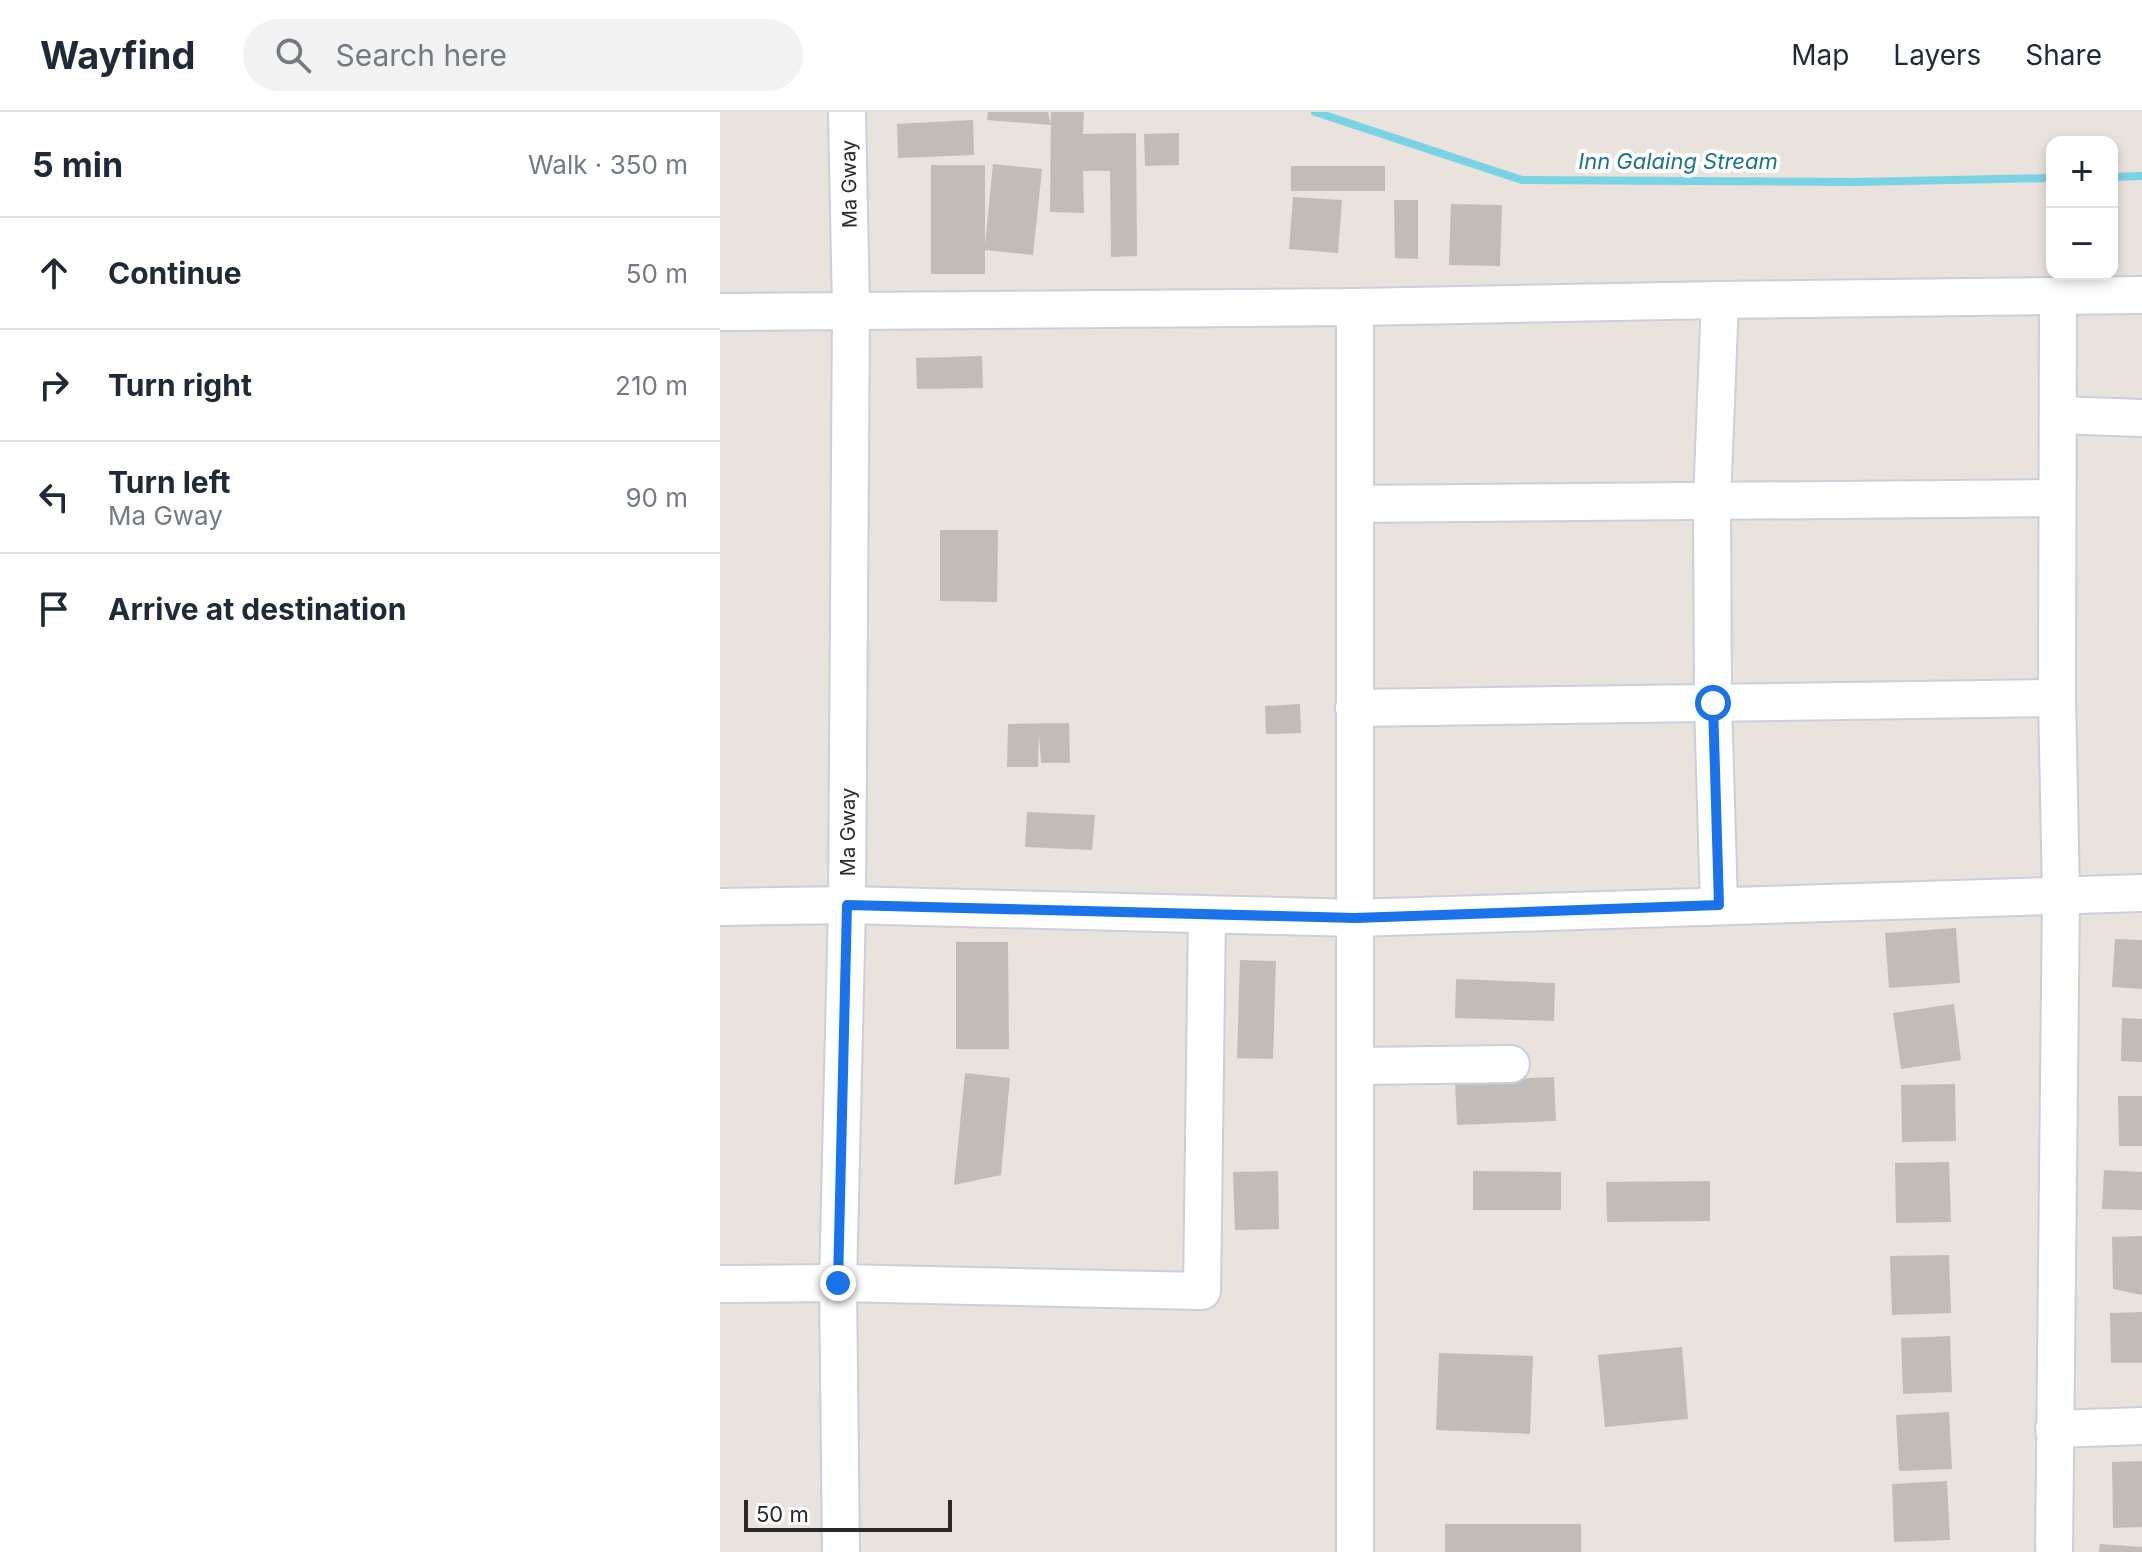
<!DOCTYPE html>
<meta charset="utf-8">
<style>
body{margin:0;font-family:Inter,sans-serif;background:#f2f2f3;color:#1f2937}
.controls{position:absolute;right:24px;top:24px;display:grid;overflow:hidden;border-radius:16px;box-shadow:0 4px 12px #0003}
.controls button{width:72px;height:72px;display:grid;place-items:center;padding:0;border:0;border-bottom:2px solid #e0e1e3;background:#fff;color:#1f2937;font:40px sans-serif}
.scale{position:absolute;left:24px;bottom:20px;width:208px;box-sizing:border-box;padding-left:8px;border:4px solid #292929;border-top:0;font-size:22px;line-height:28px;white-space:nowrap;color:#292929;-webkit-text-stroke:6px #fff;paint-order:stroke}
.stop{position:absolute;width:24px;height:24px;margin:-18px;border:6px solid #1a73e8;border-radius:50%;background:#fff}
.stop.end{background:#1a73e8;border-color:#fff;box-shadow:0 2px 8px #0008}
.list{margin:0;padding:0;list-style:none}
h2{display:flex;justify-content:space-between;align-items:center;height:104px;margin:0;padding:0 32px;font-size:34px}
h2 small{font-size:26px;font-weight:400;color:#747a83}
.list li{display:grid;grid-template-columns:52px 1fr auto;gap:24px;align-items:center;box-sizing:border-box;height:112px;padding:0 32px;border-top:2px solid #e0e1e3}
.list b{display:block;font-size:30px;white-space:nowrap}
.list p{margin:0;font-size:26px;white-space:nowrap;color:#747a83}
.list em{font-size:26px;font-style:normal;color:#747a83}
.icon{flex:none;width:44px;height:44px;fill:none;stroke:currentColor;stroke-width:2;stroke-linecap:round;stroke-linejoin:round}
.map{position:relative;flex:none;width:1422px;height:1440px;overflow:hidden}
header{display:flex;align-items:center;gap:48px;box-sizing:border-box;height:112px;padding:0 40px;background:#fff;border-bottom:2px solid #e0e1e3}
header strong{font-size:38px}
nav{display:flex;gap:44px;margin-inline-start:auto;font-size:28px}
.search{width:560px;height:72px;background:#f2f2f3;display:flex;align-items:center;gap:20px;box-sizing:border-box;padding:0 28px;border-radius:44px;color:#747a83;font-size:30px}
main{display:flex}
aside{flex:1;background:#fff}
.map>svg:first-child{display:block}
</style>
<header>
<strong>Wayfind</strong>
<div class="search"><svg class="icon" aria-label="search" viewBox="0 0 24 24"><circle cx="10" cy="10" r="6"/><path d="M15 15l6 6"/></svg>Search here</div>
<nav><a>Map</a><a>Layers</a><a>Share</a></nav>
</header>
<main>
<aside>
<h2>5 min<small>Walk · 350 m</small></h2>
<ul class="list">
<li><svg class="icon" aria-label="ahead" viewBox="0 0 24 24"><path d="M12 20V5M6 11l6-6 6 6"/></svg><div><b>Continue</b></div><em>50 m</em></li>
<li><svg class="icon" aria-label="right" viewBox="0 0 24 24"><path d="M7 20v-9h11M14 6l5 5-5 5"/></svg><div><b>Turn right</b></div><em>210 m</em></li>
<li><svg class="icon" aria-label="left" viewBox="0 0 24 24"><path d="M17 20v-9H6M10 6l-5 5 5 5"/></svg><div><b>Turn left</b><p>Ma Gway</p></div><em>90 m</em></li>
<li><svg class="icon" aria-label="arrive" viewBox="0 0 24 24"><path d="M6 21V4h12l-3 4 3 4H6"/></svg><div><b>Arrive at destination</b></div></li>
</ul>
</aside>
<div class="map">
<svg width="1422" height="1440" viewBox="0 0 1422 1440">
<rect width="100%" height="100%" fill="#eae2dc"/>
<g fill="none" stroke-linecap="round" stroke-linejoin="round">
<g stroke="#78d4e2" stroke-width="8">
<polyline points="595,0 802,68 1136,70 1332,66"/>
<polyline points="1392,65 1422,64"/>
</g>
</g>
<g fill="#c2bcb8">
<polygon points="268,0 328,0 331,13 267,8"/>
<polygon points="331,0 364,0 363,22 416,21 417,144 391,145 390,59 363,59 364,101 330,100"/>
<polygon points="253,8 254,43 178,46 177,12"/>
<polygon points="459,21 459,53 425,54 424,22"/>
<polygon points="273,52 322,57 313,143 265,138 265,162 211,162 211,53 265,53 265,133"/>
<rect x="571" y="54" width="94" height="25"/>
<polygon points="573,85 622,88 618,141 569,137"/>
<polygon points="674,88 698,88 698,147 675,146"/>
<polygon points="731,92 782,93 780,154 729,153"/>
<polygon points="262,244 263,276 197,277 196,246"/>
<polygon points="220,418 278,418 277,490 220,489"/>
<polygon points="580,592 581,621 546,622 545,594"/>
<polygon points="349,611 350,651 321,651 319,622 318,655 287,655 288,612"/>
<polygon points="307,700 375,703 372,738 305,735"/>
<polygon points="1236,816 1240,871 1169,876 1165,821"/>
<polygon points="1395,827 1422,828 1422,877 1392,875"/>
<polygon points="236,830 288,830 289,937 236,937"/>
<polygon points="520,848 556,849 553,947 517,946"/>
<polygon points="736,867 835,871 834,909 735,906"/>
<polygon points="1234,892 1241,948 1181,957 1173,901"/>
<polygon points="1402,906 1422,907 1422,950 1401,949"/>
<polygon points="245,961 290,966 281,1063 234,1073"/>
<polygon points="834,965 836,1009 737,1013 735,969"/>
<polygon points="1235,972 1236,1029 1182,1030 1181,973"/>
<polygon points="1398,984 1422,984 1422,1034 1399,1034"/>
<polygon points="1229,1050 1231,1110 1176,1111 1175,1051"/>
<polygon points="1384,1058 1422,1060 1422,1098 1382,1097"/>
<polygon points="558,1059 559,1117 515,1118 513,1060"/>
<polygon points="753,1059 841,1060 841,1098 753,1098"/>
<polygon points="990,1069 990,1109 887,1110 886,1070"/>
<polygon points="1422,1124 1422,1183 1393,1177 1392,1125"/>
<polygon points="1229,1143 1231,1201 1172,1203 1170,1144"/>
<polygon points="1422,1200 1422,1251 1391,1251 1390,1201"/>
<polygon points="1230,1224 1232,1280 1183,1282 1181,1226"/>
<polygon points="962,1235 968,1307 885,1315 878,1243"/>
<polygon points="719,1241 813,1244 810,1322 716,1318"/>
<polygon points="1229,1300 1232,1357 1179,1359 1176,1303"/>
<polygon points="1422,1349 1422,1415 1393,1416 1392,1350"/>
<polygon points="1227,1369 1230,1428 1174,1430 1172,1372"/>
<rect x="725" y="1412" width="136" height="28"/>
<polygon points="1380,1432 1422,1435 1422,1440 1379,1440"/>
</g>
<g fill="none" stroke-linecap="round" stroke-linejoin="round">
<g stroke="#cacfd9" stroke-width="40">
<g id="minor">
<polyline points="0,200 635,195 1000,188 1422,183"/>
<polyline points="1338,303 1422,306"/>
<polyline points="635,392 1337,386"/>
<polyline points="634,596 1337,586"/>
<polyline points="999,793 993,591 992,388 1000,188"/>
<polyline points="0,795 127,793 635,806 1422,781"/>
<polyline points="635,954 791,952"/>
<polyline points="0,1172 118,1171 482,1179 487,803"/>
<polyline points="1334,1317 1422,1314"/>
<polyline points="121,1440 118,1171 127,793 131,197 127,0"/>
<polyline points="635,1440 635,195"/>
<polyline points="1334,1440 1341,781 1337,586 1338,184"/>
</g>
</g>
<use href="#minor" stroke="#fff" stroke-width="36"/>
</g>
<g fill="none" stroke-linecap="round" stroke-linejoin="round">
<polyline stroke="#1a73e8" stroke-width="10" points="118,1171 127,793 635,806 999,793 993,591"/>
</g>
<g text-anchor="middle" stroke-width="8" stroke-linejoin="round" paint-order="stroke">
<g font-size="20" fill="#292929" stroke="#fff">
<text transform="translate(129 72) rotate(-91)" y="7">Ma Gway</text>
<text transform="translate(128 720) rotate(-90)" y="7">Ma Gway</text>
</g>
<g font-size="22" font-style="italic" fill="#1a738c" stroke="#fff">
<text x="958" y="57">Inn Galaing Stream</text>
</g>
</g>
</svg>
<div class="controls">
<button>+</button>
<button>−</button>
</div>
<div class="scale">50 m</div>
<div class="stop" style="left:993px;top:591px"></div>
<div class="stop end" style="left:118px;top:1171px"></div>
</div>
</main>
